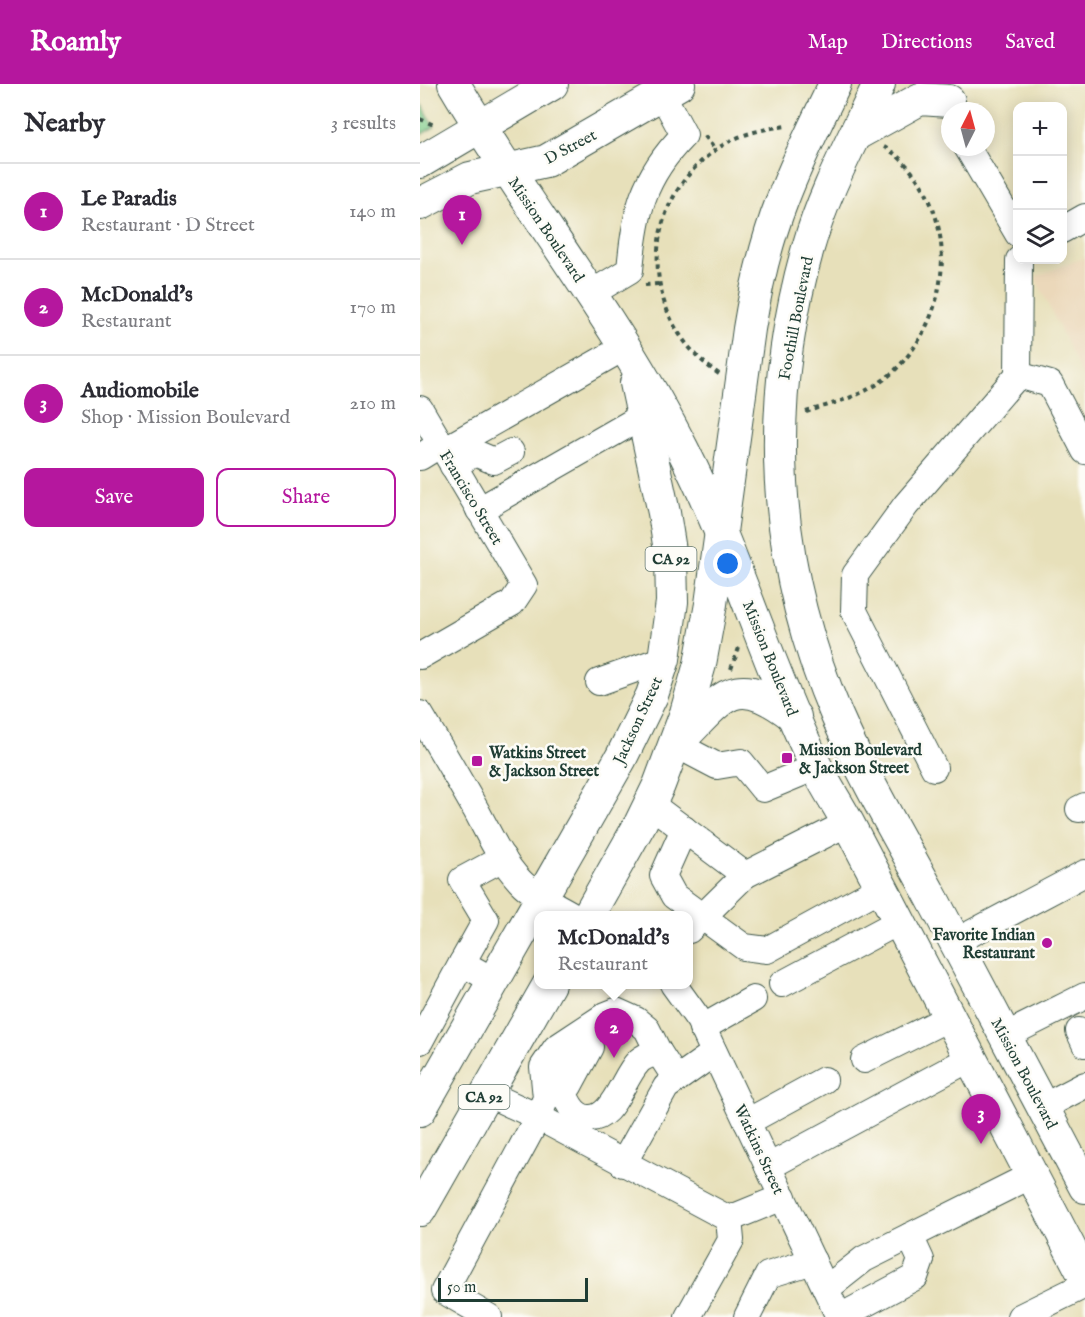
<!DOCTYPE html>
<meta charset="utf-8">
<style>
body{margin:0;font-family:"IM FELL English",serif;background:#f7f7f7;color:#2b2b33}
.controls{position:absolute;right:18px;top:18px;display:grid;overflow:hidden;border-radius:12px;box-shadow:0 3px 15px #0003}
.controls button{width:54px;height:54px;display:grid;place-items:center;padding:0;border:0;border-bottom:2px solid #e1e1e2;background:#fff;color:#2b2b33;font:30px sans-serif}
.compass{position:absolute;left:521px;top:18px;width:54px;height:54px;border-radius:50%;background:#fff;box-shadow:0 3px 15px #0003;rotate:6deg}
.scale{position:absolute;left:18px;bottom:15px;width:150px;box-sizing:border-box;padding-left:6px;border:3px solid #1f3d34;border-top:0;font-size:16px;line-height:21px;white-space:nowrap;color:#1f3d34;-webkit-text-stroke:4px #fdfcf7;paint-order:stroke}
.you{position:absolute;left:308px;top:480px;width:21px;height:21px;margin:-15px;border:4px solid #fff;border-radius:50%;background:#1a73e8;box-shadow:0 0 0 9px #1a73e833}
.badge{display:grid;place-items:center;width:39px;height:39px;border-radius:50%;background:#b5179e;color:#fff;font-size:20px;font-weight:700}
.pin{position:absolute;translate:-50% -50px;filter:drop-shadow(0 2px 3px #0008)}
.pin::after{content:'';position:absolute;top:32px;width:21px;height:18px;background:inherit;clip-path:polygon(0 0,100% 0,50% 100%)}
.popup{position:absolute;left:114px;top:827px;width:159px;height:78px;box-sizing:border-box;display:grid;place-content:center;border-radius:12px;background:#fff;filter:drop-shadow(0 2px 4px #0005);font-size:20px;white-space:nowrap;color:#7c7c81}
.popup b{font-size:22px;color:#2b2b33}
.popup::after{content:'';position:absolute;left:50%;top:100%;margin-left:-12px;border:12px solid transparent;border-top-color:#fff}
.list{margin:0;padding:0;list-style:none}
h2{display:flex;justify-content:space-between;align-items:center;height:78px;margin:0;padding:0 24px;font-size:26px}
h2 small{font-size:20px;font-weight:400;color:#7c7c81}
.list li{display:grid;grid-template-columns:39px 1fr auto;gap:18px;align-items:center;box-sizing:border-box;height:96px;padding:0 24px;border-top:2px solid #e1e1e2}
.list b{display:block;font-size:22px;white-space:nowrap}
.list p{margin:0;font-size:20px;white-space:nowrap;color:#7c7c81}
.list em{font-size:20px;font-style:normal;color:#7c7c81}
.actions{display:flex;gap:12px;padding:18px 24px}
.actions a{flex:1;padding:14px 0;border:2px solid #b5179e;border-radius:12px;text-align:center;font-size:21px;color:#b5179e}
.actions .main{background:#b5179e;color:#fff}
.icon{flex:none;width:33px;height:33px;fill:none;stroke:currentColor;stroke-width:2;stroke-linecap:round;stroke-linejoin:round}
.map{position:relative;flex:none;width:665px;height:1233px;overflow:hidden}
header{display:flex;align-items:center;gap:36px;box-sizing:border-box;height:84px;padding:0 30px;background:#b5179e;color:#fff}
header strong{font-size:28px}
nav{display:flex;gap:33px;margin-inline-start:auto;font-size:21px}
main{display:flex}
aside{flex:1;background:#fff}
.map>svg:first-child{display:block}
</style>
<header>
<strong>Roamly</strong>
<nav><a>Map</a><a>Directions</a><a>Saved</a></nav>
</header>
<main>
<aside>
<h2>Nearby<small>3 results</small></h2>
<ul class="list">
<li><span class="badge">1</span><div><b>Le Paradis</b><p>Restaurant · D Street</p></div><em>140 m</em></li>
<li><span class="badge">2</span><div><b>McDonald's</b><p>Restaurant</p></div><em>170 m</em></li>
<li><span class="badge">3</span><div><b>Audiomobile</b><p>Shop · Mission Boulevard</p></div><em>210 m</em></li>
</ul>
<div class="actions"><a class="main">Save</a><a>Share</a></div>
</aside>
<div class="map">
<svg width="665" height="1233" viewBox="0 0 665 1233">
<rect width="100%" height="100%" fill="#fdfcf7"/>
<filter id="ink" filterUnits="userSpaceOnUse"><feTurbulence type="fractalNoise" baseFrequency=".0167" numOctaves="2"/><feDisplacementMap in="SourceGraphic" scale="12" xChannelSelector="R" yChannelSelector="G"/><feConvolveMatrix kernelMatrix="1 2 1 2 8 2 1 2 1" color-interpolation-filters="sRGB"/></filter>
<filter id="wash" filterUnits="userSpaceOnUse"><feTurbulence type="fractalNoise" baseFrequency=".008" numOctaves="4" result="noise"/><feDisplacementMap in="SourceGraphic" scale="24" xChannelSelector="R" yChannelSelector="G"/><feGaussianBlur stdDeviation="1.35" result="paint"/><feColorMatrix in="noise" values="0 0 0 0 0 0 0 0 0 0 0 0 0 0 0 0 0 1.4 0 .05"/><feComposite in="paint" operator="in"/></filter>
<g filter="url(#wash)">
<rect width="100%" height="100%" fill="#e7e0ba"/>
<polygon fill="#ebd8ba" points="665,173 665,297 615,193"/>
<polygon fill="#81cc8a" stroke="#50845f" stroke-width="1.5" points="0,18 14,43 0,51"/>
</g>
<g filter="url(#ink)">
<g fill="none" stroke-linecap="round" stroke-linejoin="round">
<g stroke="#3d5548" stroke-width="28">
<g id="minor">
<polyline points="547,63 598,150"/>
<polyline points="642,146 665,133"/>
<path d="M 170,210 L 210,186 C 215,129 222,94 264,51 L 242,10"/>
<polyline points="598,291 630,300 665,367"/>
<polyline points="0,325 104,501 92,519 0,572"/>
<polyline points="24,366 205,263"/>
<polyline points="0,373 21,360"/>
<polyline points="33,382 55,369 74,377 91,368"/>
<polyline points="59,426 223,332"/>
<polyline points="179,598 244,575"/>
<path d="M 0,630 C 19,662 38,694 56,726 C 69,750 81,777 100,797 C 114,812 136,821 154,832"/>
<polyline points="255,660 297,682 321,678 343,705 396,683"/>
<polyline points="514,684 434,527 435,491 486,421 598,291 599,176"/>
<polyline points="230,720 325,791 428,739"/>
<polyline points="659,725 665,722"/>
<polyline points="264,745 243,792 254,812 324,863 347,866 462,803"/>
<polyline points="269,846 325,791"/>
<polyline points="535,858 665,789"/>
<polyline points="74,897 42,879 66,836 42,796 83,774"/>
<polyline points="253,900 279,936 419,1233"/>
<polyline points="362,900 480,837"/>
<polyline points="282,944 333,915"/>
<polyline points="659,947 665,960"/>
<polyline points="585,952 665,912"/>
<polyline points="0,957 42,879"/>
<path d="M 149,975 L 139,990 C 143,1005 147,1027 163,1033 C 192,1042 202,994 218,978 C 222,973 232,970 238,967"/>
<polyline points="444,976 530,933"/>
<polyline points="149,1002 170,963"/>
<polyline points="66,1009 118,1033 309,1135 363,1113"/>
<polyline points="623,1023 665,1001"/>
<polyline points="327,1038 404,996"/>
<polyline points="203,1080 246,1003 294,969"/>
<polyline points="348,1083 551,974"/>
<polyline points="406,1205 444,1175 612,1091"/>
<polyline points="69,1233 24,1207 118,1033 126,1014 123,983 136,964 186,931 196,927 216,936 227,945 238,967 256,995"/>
<polyline points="268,1233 311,1156 309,1135"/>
<polyline points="327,1233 348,1191 393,1177"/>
<polyline points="420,1233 495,1193 501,1176 490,1152"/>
<polyline points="600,1233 665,1201"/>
</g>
</g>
<g stroke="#3d5548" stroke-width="34">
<g id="major">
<path d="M 34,0 C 107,124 198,237 263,366 C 313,464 344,572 391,672 C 401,695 416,717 428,739 L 665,1193"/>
<path d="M 459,0 C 434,54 404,107 388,164 C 343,323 352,480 417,632 C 444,694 479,753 511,812 C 562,909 614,1006 665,1103"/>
<polyline points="435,51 500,15 529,17"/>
<polyline points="0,78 132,0"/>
<polyline points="0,120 50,94 126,77 259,0"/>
<path d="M 258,658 C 304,613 313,585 375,633"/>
<path d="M 168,832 L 220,740 L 239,701 L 266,629 L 280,580 L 291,520 L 329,245 C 336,202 346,158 362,117 C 377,77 396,39 415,0"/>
<polyline points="0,1026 201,674 232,611 244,575 252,518 251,473 244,429 216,299"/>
<polyline points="0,1126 129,900"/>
</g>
</g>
<g stroke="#3d5548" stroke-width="4" stroke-dasharray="4.5 4.5" stroke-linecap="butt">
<polyline points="0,35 14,41"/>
<polyline points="285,52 295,66"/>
<polyline points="225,201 239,200"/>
<path d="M 299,290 C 220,237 216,124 294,67 C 315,51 341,45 367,42"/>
<path d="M 386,328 C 417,318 448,311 473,288 C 523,241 538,162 502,102 C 492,87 481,72 464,63"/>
<polyline points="311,585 319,564"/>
</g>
<use href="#minor" stroke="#fff" stroke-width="26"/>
<use href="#major" stroke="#fff" stroke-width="32"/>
</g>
</g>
<g fill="#b5179e" stroke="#fdfcf7" stroke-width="2">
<rect x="361" y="668" width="12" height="12" rx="3"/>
<rect x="51" y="671" width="12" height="12" rx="3"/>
<circle cx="627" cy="859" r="6"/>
</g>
<g text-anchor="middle" stroke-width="5" stroke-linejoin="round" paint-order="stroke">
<g fill="#fdfcf7" stroke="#62766e" stroke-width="1.5">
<rect x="225.5" y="463" width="51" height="24" rx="4.5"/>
<rect x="38.5" y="1001" width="51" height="24" rx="4.5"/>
</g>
<g font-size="15" font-weight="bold" fill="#1f3d34">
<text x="251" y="480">CA 92</text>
<text x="64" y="1018">CA 92</text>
</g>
<g font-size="16" fill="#1f3d34" stroke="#fdfcf7">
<text transform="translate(150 62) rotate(-28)" y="6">D Street</text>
<text transform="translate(127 145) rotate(56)" y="6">Mission Boulevard</text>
<text transform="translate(375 234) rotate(-79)" y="6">Foothill Boulevard</text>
<text transform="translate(52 413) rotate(59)" y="6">Francisco Street</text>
<text transform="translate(351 574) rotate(68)" y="6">Mission Boulevard</text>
<text transform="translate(217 636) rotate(-65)" y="6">Jackson Street</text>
<text transform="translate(605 989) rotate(62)" y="6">Mission Boulevard</text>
<text transform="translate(340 1065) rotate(65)" y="6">Watkins Street</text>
</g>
<g font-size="16" font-weight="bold" fill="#1f3d34" stroke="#fdfcf7" text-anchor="start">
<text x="379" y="671">Mission Boulevard<tspan x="379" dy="18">&amp; Jackson Street</tspan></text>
<text x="69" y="674">Watkins Street<tspan x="69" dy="18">&amp; Jackson Street</tspan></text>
<text x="615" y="856" text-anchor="end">Favorite Indian<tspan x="615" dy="18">Restaurant</tspan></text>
</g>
</g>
</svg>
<div class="controls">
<button>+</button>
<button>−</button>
<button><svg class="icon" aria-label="layers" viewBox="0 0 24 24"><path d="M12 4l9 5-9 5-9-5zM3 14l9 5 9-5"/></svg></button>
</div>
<svg class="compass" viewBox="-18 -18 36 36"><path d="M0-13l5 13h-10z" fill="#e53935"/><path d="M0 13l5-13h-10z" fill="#7c7c81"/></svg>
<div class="scale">50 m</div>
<div class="you"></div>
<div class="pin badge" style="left:42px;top:161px">1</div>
<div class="pin badge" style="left:194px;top:974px">2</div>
<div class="popup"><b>McDonald's</b>Restaurant</div>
<div class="pin badge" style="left:561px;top:1060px">3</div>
</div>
</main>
